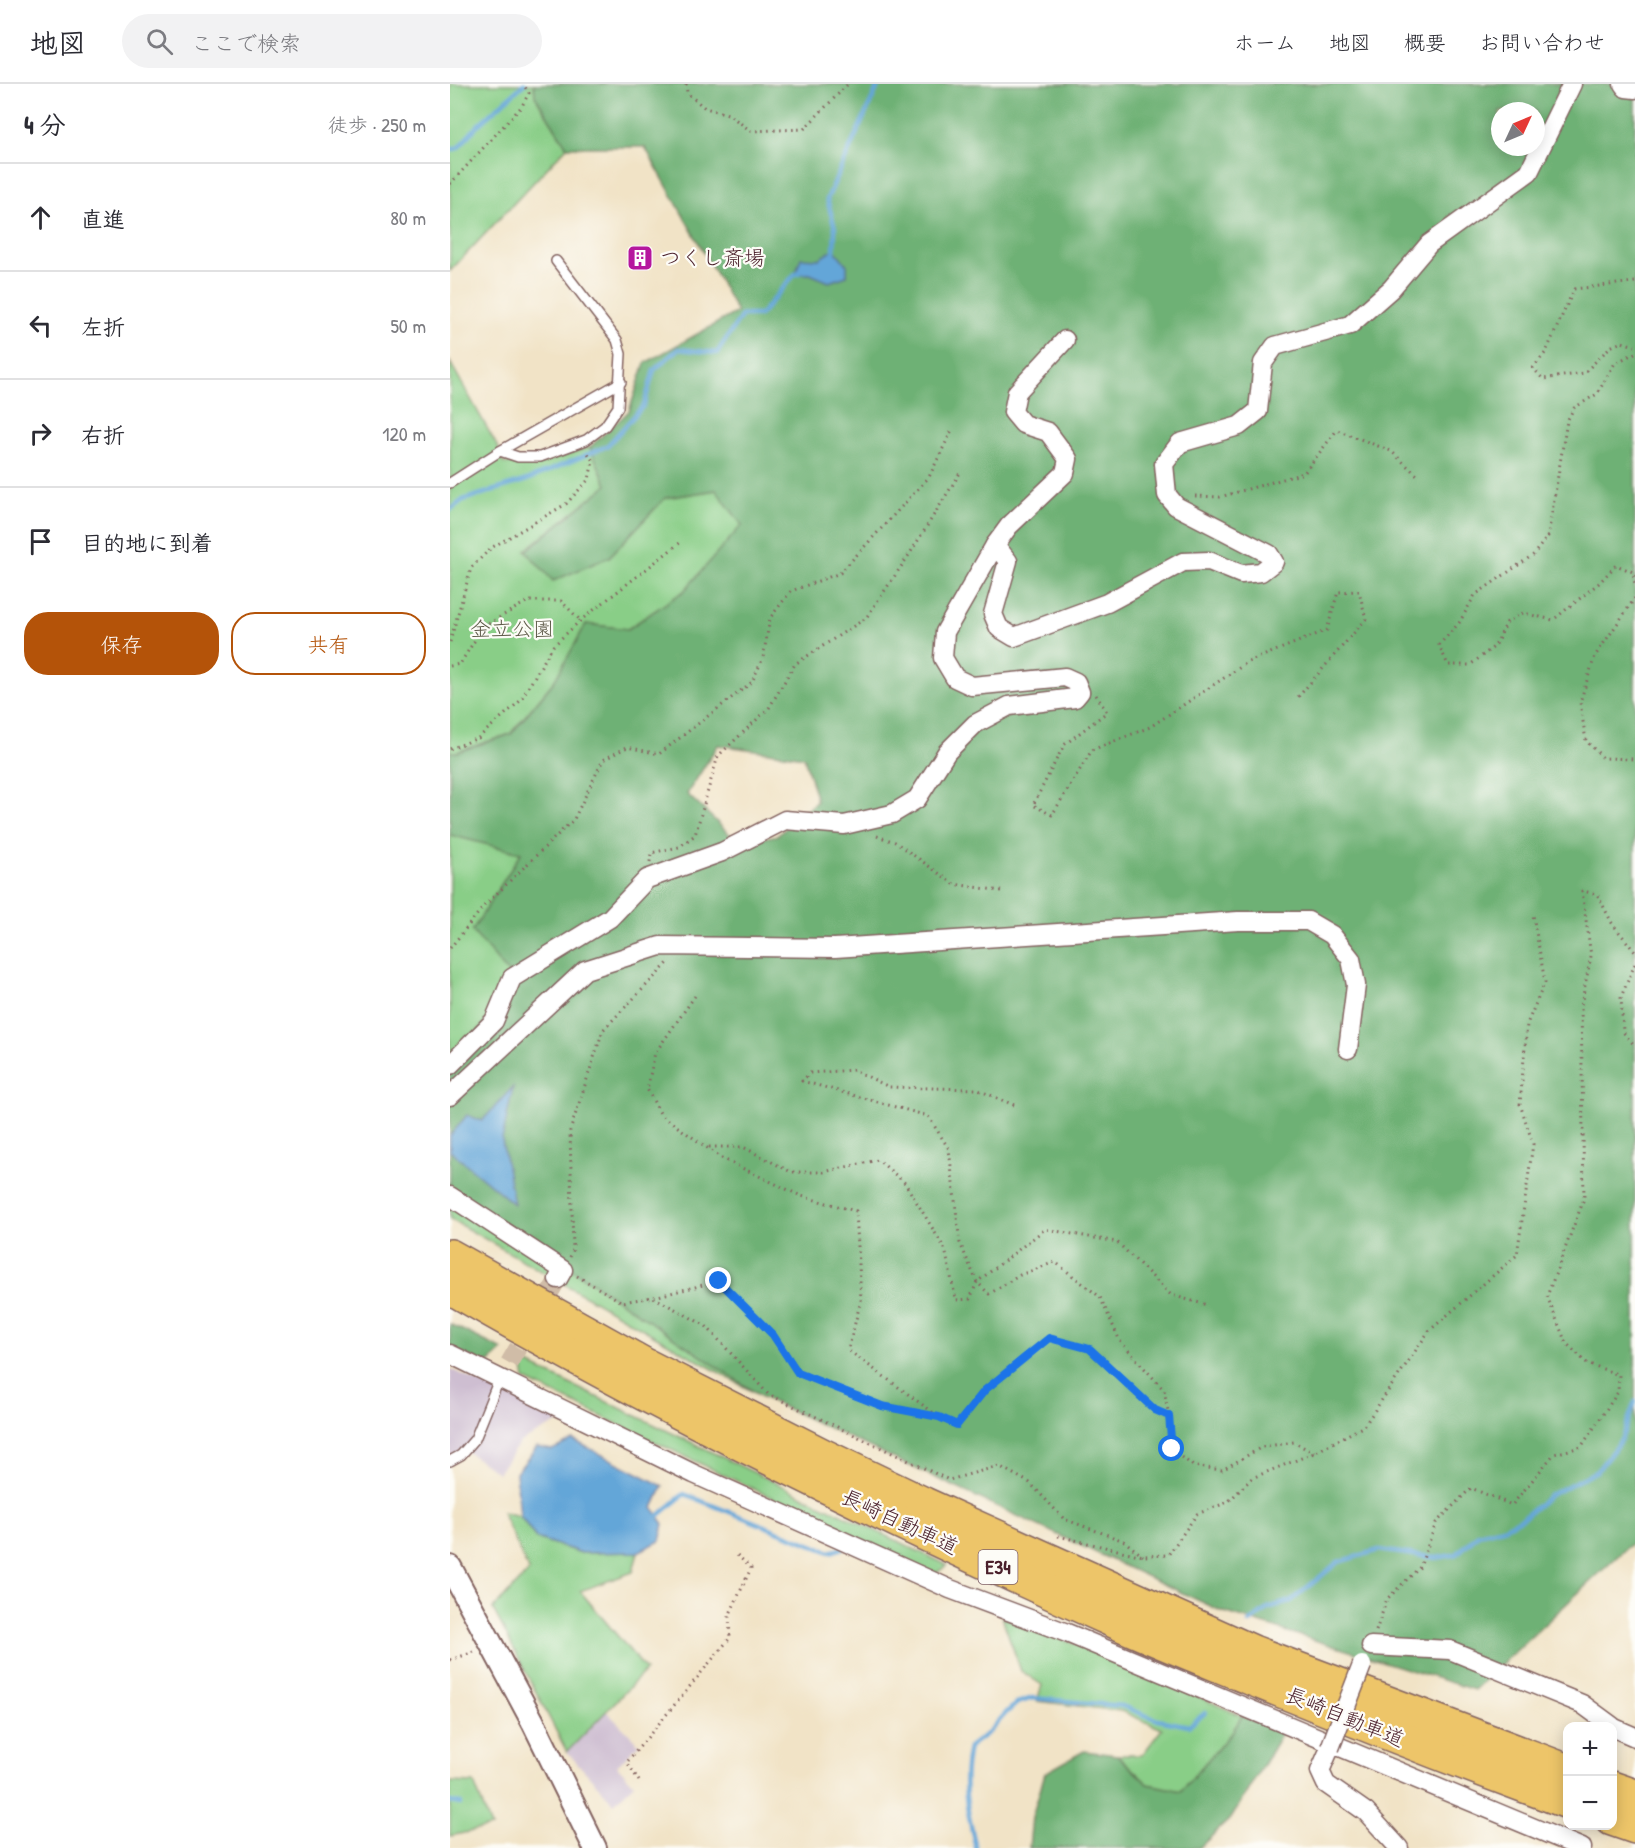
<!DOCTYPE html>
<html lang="ja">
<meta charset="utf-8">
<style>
body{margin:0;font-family:"Patrick Hand","Klee One",sans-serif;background:#f2f2f3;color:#2b2b33}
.controls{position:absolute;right:18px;bottom:18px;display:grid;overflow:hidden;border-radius:12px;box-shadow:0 3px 15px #0003}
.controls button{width:54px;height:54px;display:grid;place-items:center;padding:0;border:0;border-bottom:2px solid #e1e1e2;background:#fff;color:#2b2b33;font:30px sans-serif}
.compass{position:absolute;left:1041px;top:18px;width:54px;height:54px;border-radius:50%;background:#fff;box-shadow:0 3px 15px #0003;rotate:46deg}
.stop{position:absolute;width:18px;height:18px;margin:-14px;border:4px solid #1a73e8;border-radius:50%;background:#fff}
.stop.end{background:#1a73e8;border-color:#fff;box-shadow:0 2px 6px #0008}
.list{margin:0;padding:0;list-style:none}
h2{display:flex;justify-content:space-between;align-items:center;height:78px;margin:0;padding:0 24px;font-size:26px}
h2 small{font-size:20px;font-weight:400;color:#7c7c81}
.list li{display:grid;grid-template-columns:39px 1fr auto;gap:18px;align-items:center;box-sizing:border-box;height:108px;padding:0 24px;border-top:2px solid #e1e1e2}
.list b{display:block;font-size:22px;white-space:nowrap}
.list em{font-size:20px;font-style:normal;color:#7c7c81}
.actions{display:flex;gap:12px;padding:18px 24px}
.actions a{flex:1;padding:14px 0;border:2px solid #b45309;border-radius:24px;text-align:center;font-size:21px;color:#b45309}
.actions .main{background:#b45309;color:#fff}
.icon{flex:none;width:33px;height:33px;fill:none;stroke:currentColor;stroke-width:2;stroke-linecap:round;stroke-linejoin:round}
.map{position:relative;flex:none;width:1185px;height:1764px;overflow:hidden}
header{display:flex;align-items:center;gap:36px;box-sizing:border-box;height:84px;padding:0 30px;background:#fff;border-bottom:2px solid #e1e1e2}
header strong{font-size:28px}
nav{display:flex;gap:33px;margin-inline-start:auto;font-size:21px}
.search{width:420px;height:54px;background:#f2f2f3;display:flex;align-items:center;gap:15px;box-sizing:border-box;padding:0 21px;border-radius:33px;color:#7c7c81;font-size:22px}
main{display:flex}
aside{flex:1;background:#fff}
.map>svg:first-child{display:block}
</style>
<header>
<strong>地図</strong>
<div class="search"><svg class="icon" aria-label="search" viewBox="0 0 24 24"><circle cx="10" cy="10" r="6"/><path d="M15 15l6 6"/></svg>ここで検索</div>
<nav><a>ホーム</a><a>地図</a><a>概要</a><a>お問い合わせ</a></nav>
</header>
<main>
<aside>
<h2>4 分<small>徒歩 · 250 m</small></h2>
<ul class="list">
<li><svg class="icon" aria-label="ahead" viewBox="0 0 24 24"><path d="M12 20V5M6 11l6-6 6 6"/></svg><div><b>直進</b></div><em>80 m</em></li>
<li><svg class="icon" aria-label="left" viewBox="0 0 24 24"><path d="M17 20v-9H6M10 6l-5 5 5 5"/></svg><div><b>左折</b></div><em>50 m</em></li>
<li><svg class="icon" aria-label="right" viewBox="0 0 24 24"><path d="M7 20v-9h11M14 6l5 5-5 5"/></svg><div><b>右折</b></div><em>120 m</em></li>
<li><svg class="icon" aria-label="arrive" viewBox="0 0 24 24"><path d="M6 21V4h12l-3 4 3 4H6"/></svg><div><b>目的地に到着</b></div></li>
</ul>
<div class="actions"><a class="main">保存</a><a>共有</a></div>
</aside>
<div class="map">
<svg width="1185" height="1764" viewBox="0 0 1185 1764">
<rect width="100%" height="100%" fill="#fdfcf7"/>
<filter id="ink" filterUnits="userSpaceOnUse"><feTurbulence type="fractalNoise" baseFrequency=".0167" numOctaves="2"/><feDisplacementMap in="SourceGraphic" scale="12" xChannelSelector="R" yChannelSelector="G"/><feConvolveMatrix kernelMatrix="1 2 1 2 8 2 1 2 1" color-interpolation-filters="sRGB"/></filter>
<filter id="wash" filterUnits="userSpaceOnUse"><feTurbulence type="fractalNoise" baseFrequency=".008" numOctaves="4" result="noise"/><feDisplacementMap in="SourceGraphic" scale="24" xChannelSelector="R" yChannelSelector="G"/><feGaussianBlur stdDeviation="1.35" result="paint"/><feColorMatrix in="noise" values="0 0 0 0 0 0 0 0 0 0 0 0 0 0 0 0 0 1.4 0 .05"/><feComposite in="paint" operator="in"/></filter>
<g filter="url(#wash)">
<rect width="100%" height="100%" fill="#f1e3c6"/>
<g fill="#cebed1">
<polygon points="0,1285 113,1336 70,1358 48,1389 13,1365 0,1373"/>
<polygon points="156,1627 189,1660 167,1682 184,1700 164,1719 117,1668"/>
</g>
<g fill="#89ce87" stroke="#6a7659" stroke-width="1.5">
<polygon points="0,0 84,0 85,12 117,63 0,187"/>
<polygon points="0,278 50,367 53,379 89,380 140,363 157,401 76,466 159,473 215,414 267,406 293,441 234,507 177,545 136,540 105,596 60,650 7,668 0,668"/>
<polygon points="0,751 71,769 23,847 65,897 0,986"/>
<polygon points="0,1103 312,1313 0,1135"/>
<polygon points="72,1277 497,1481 484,1491 75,1296"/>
<polygon points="52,1428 70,1432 86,1454 131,1469 188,1468 183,1488 130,1507 196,1586 117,1668 43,1525 79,1487"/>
<polygon points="552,1533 661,1573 792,1632 783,1647 731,1707 698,1700 667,1671 692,1671 712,1645 671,1627 587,1617 592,1601 571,1587"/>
<polygon points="0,1698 24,1699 41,1743 0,1752"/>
</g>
<g fill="#6eb174" stroke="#5c6850" stroke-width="1.5" fill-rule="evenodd">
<path d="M 84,0 L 1185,0 L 1185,1456 L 1024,1606 L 771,1527 L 312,1313 L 0,1103 L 0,986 L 65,897 L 22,847 L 71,769 L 0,751 L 0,668 L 7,668 L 61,650 L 105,596 L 136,540 L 178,545 L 234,507 L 292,441 L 266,406 L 215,414 L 159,473 L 103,497 L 76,467 L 157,401 L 140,363 L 179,327 L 195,279 L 287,228 L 195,63 L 117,63 L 85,12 ZM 1050,27 L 1086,27 L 1086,63 L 1050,63 ZM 268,661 L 354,673 L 367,717 L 328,751 L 289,759 L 237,710 Z"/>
<polygon points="0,1240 53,1266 37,1280 0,1264"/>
<polygon points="792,1632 832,1649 782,1733 749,1764 579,1764 582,1733 595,1689 634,1667 667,1671 698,1700 731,1707 783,1647"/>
</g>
<g fill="#64a6d8" stroke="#576282" stroke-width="1.5">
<polygon points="384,165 397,181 397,192 379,198 360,190 345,190 351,174 369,175"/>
<polygon points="63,1003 52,1056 64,1120 0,1067 0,1052 17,1031 32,1037"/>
<polygon points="123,1356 213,1402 203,1424 214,1440 210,1457 188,1468 132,1469 86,1454 70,1432 66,1389 87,1363 102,1366"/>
</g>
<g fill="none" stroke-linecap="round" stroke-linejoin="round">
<g stroke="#64a6d8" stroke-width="4.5">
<polyline points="0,66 8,64 28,41 74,0"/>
<polyline points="384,168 385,144 377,115 429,0"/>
<polyline points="0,426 13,416 77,396 157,362 194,321 204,286 228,265 267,269 292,231 310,231 345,190 349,189"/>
<polyline points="208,1432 234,1410 380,1468 393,1464"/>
<polyline points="799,1539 818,1524 841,1517 888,1478 929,1466 987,1474 1007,1470 1028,1450 1053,1444 1073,1434 1100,1411 1147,1387 1171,1356 1185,1318"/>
<polyline points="0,1718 11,1720"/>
<path d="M 526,1764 C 517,1727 511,1701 519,1663 L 539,1648 L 556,1629 L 567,1619 L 583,1614 L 672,1622 L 708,1636 L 739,1642 L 755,1629"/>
</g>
</g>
</g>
<g filter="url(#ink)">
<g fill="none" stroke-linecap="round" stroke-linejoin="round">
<polyline stroke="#d0bca7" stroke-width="18" stroke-dasharray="18 9" stroke-linecap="butt" points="59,1279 108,1195"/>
<g stroke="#846461" stroke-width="12">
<g id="service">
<polyline points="50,367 68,373 90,373 136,356 155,342 168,323 171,270 167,256 106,177"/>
<polyline points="0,399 50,367 171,298"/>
<polyline points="0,1377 11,1371 25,1355 50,1293"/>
</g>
</g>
<g stroke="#846461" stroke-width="21">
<g id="minor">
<polyline points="1173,0 1176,4 1185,5"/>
<polyline points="545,461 559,442 615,389 618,375 598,348 573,340 563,328 567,308 615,256"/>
<polyline points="0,981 44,937 62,894 160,834 197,795 272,768 335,736 394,741 442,730 467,715 497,668 525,640 559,622 625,614 630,608 626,598 615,593 522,602 505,594 493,574 495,548 545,461 558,477 543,530 549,544 564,553 657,519 733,478 759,477 791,490 811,488 824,478 819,470 726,422 717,411 714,380 730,359 789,342 808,327 813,279 825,262 900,241 941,205 979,160 1079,88 1122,0"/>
<polyline points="0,1012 135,886 210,862 385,864 788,837 858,837 882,851 901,875 906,901 898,965"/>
<polyline points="0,1112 113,1186 108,1195"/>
<polyline points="0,1270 244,1390 500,1505 617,1549 1132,1764"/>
<polyline points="921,1562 1000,1566 1132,1620 1162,1642"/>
<polyline points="1162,1643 1185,1653"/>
<polyline points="880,1664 870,1687 876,1700 916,1728 949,1764"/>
</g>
</g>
<g stroke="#846461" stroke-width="26">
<polyline id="tertiary" points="0,1483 83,1638 145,1764"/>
</g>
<g stroke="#846461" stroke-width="36">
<g id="motorway">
<polyline points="0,1172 193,1280 376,1373 474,1420 803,1568 1118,1687"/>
<path d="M 0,1203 C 218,1329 445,1439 675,1542 C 720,1562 766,1580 812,1599 C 913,1640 1015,1680 1118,1718"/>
<polyline points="1162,1704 1185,1712"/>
<polyline points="1162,1735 1185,1743"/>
</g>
</g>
<g stroke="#846461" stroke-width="3" stroke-dasharray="1.5 4.5" stroke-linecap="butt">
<polyline points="236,0 237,9 255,24 278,30 301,47 354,45 398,0"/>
<polyline points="0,100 72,22 79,9 73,0"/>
<polyline points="1185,198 1124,205 1096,268 1083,284 1093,295 1134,289 1160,263 1172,258 1185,262"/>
<polyline points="1185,269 1165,279 1147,310 1124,324 1117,337 1098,452 1083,471 1025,511 1009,539 989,561 998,581 1020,581 1045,562 1057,538 1073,529 1103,536 1149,499 1166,481 1183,488 1185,500"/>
<polyline points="745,412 770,413 854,389 887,346 941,367 967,391"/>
<polyline points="1185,514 1145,572 1130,618 1136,657 1153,674 1185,675"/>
<polyline points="0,558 21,484 41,464 116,420 139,395 143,377 138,369"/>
<polyline points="0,582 10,580 33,543 78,517 111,517 130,536"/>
<polyline points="646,611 657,628 614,661 583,721 602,731 642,666 700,643 798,578 877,546 888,508 909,507 916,535 848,613"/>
<polyline points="0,665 28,654 70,617 103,562 131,536 231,458"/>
<polyline points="427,752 445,758 504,800 551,807"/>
<polyline points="200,778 201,769 229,763 245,751 268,672 319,624 345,580 416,534 459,471 510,389"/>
<polyline points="0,864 35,821 124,735 153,676 177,663 209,670 302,598 313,574 320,534 341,507 390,489 479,393 503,344"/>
<polyline points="1185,880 1171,913 1173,948 1185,962"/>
<polyline points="245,912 205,969 197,1005 211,1031 273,1075 351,1112 406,1127 411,1216 398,1266 489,1333 507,1341 535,1306 599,1254 640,1265 705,1326 719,1332"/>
<polyline points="564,1021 526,1005 439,1003 404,986 360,989 352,997 478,1032 499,1065 510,1159 527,1198 539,1210 570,1191 605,1178 650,1213 670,1257 714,1306 719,1332 722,1365 743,1382 772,1386 812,1363 844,1358 864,1369"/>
<polyline points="259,1063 293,1063 341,1088 373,1088 428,1076 455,1099 495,1165 506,1216 520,1215 527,1198 595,1145 667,1158 721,1211 757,1221"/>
<polyline points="120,1173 123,1166 120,1047 153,946 218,879"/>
<polyline points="127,1192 172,1218 203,1213 256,1242 318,1310 499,1396 549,1382 580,1399 614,1435 674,1457 693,1472"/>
<polyline points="204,1213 269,1197 323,1251 348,1289 432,1322 487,1332"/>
<polyline points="608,1452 693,1472 718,1471 747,1430 778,1418 802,1394 864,1369 914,1342 979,1247 1067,1171 1083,1060 1070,1020 1077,940 1095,898 1083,831"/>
<polyline points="926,1547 937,1515 970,1483 986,1439 1021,1404 1062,1421 1104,1370 1131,1363 1168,1308 1169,1291 1137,1279 1116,1259 1097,1212 1134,1115 1131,921 1141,872 1132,807 1147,810 1162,839 1185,868"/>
<polyline points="0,1576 24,1568"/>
<polyline points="189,1697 177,1678 280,1554 279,1532 301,1484 286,1470"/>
</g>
<use href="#service" stroke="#fff" stroke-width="9"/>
<use href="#minor" stroke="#fff" stroke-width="18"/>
<use href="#tertiary" stroke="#fff" stroke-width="22"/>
<use href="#motorway" stroke="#edc569" stroke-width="33"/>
<g stroke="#846461" stroke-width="21" stroke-linecap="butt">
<polyline id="minor-bridge" points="880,1664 912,1581"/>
</g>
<use href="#minor-bridge" stroke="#fff" stroke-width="18"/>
</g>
</g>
<g fill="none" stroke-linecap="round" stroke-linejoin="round" filter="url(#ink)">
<polyline stroke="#1a73e8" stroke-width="8" points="269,1197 323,1251 348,1289 432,1322 489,1333 507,1341 535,1306 599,1254 640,1265 705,1326 719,1332 722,1365"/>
</g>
<defs>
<g id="building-square" transform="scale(1.35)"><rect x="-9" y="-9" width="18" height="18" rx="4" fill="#b5179e" stroke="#fdfcf7"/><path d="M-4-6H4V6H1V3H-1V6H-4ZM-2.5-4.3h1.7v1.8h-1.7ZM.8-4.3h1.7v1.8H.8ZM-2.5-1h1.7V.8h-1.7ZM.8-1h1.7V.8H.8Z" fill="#fff"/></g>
</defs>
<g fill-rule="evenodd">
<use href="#building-square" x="190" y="174"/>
</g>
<g text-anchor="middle" stroke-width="4.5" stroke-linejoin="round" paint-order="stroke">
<rect fill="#fdfcf7" stroke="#806168" stroke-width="1.5" x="528.5" y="1466" width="39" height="34" rx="4.5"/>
<g font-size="20" font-weight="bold" fill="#4a1f2b">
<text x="548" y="1490">E34</text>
</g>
<g font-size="21" fill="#4a1f2b" stroke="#fdfcf7" text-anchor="start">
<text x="210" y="181">つくし斎場</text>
</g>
<g font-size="21" fill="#605c4b" stroke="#fdfcf7">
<text x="62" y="552">金立公園</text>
</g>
<g font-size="21" fill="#4a1f2b" stroke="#fdfcf7">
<text transform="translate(450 1438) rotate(25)" y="7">長崎自動車道</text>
<text transform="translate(895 1633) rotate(22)" y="7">長崎自動車道</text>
</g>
</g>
</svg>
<div class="controls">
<button>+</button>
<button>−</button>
</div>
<svg class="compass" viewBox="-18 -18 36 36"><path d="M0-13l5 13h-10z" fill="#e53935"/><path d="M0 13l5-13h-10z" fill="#7c7c81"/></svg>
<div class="stop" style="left:722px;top:1365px"></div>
<div class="stop end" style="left:269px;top:1197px"></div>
</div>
</main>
